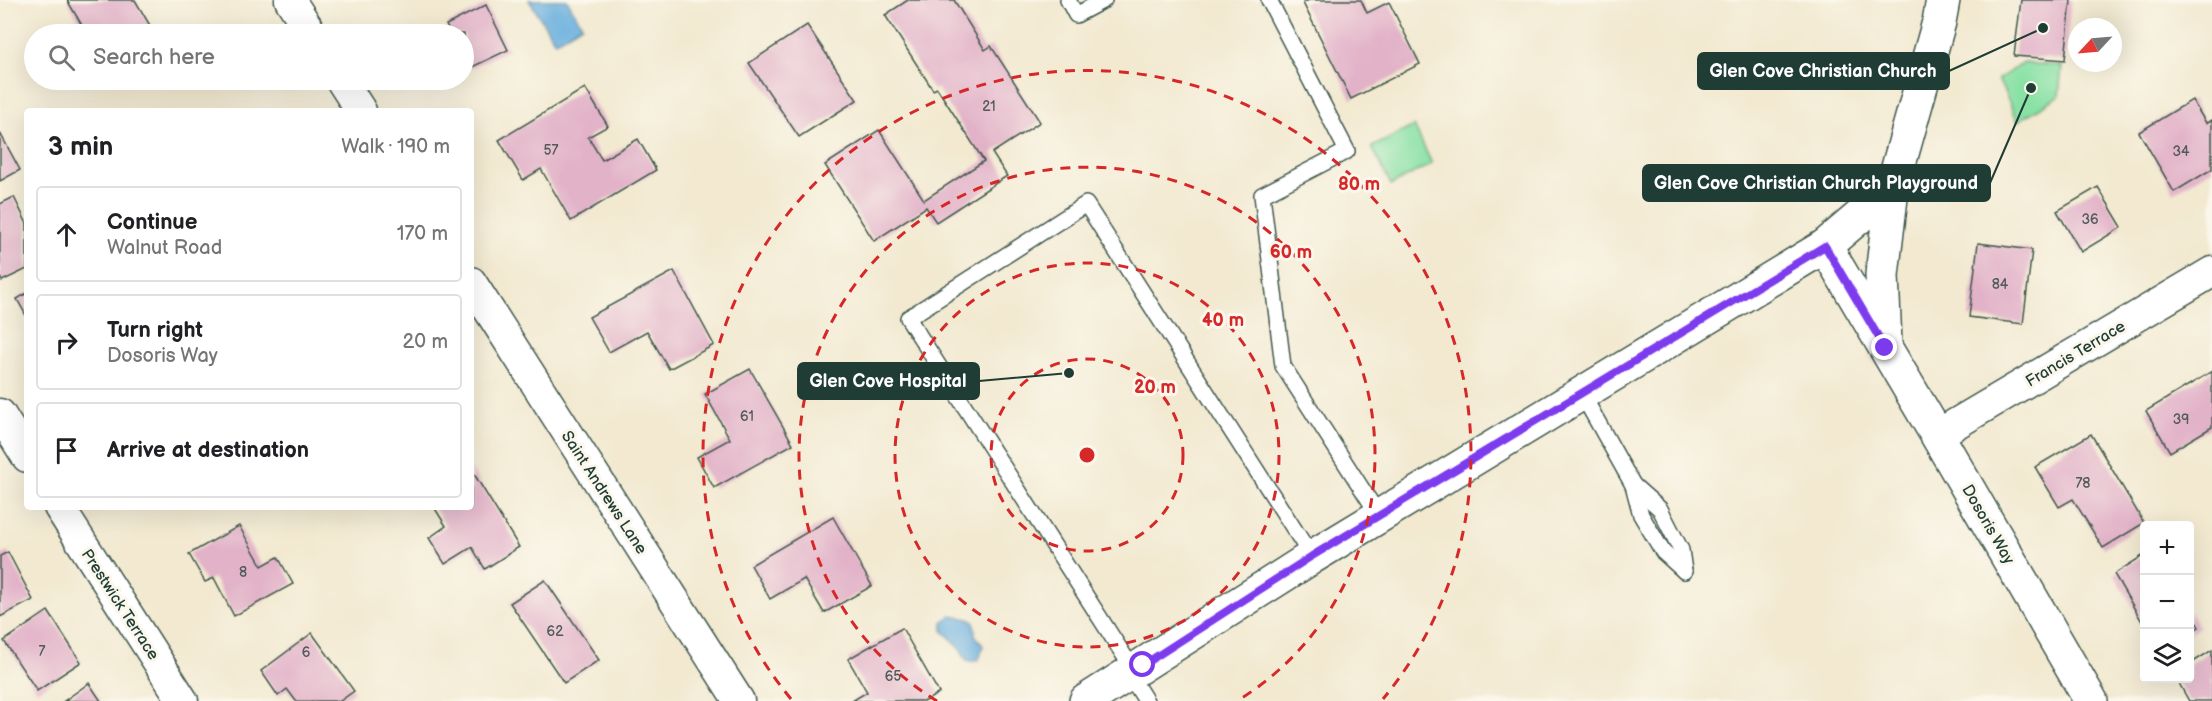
<!DOCTYPE html>
<meta charset="utf-8">
<style>
body{margin:0;font-family:"Balsamiq Sans",sans-serif;background:#f2f2f2;color:#202124}
.controls{position:absolute;right:18px;bottom:18px;display:grid;overflow:hidden;border-radius:6px;box-shadow:0 6px 24px #0002}
.controls button{width:54px;height:54px;display:grid;place-items:center;padding:0;border:0;border-bottom:2px solid #e0e0e0;background:#fff;color:#202124;font:30px sans-serif}
.compass{position:absolute;left:2068px;top:18px;width:54px;height:54px;border-radius:50%;background:#fff;box-shadow:0 6px 24px #0002;rotate:244deg}
.stop{position:absolute;width:18px;height:18px;margin:-14px;border:4px solid #7c3aed;border-radius:50%;background:#fff}
.stop.end{background:#7c3aed;border-color:#fff;box-shadow:0 2px 6px #0008}
.list{margin:0;padding:0;list-style:none}
h2{display:flex;justify-content:space-between;align-items:center;height:78px;margin:0;padding:0 24px;font-size:26px}
h2 small{font-size:20px;font-weight:400;color:#757577}
.list li{display:grid;grid-template-columns:39px 1fr auto;gap:18px;align-items:center;box-sizing:border-box;height:96px;margin:0 12px 12px;padding:0 12px;border:2px solid #e0e0e0;border-radius:6px}
.list b{display:block;font-size:22px;white-space:nowrap}
.list p{margin:0;font-size:20px;white-space:nowrap;color:#757577}
.list em{font-size:20px;font-style:normal;color:#757577}
.icon{flex:none;width:33px;height:33px;fill:none;stroke:currentColor;stroke-width:2;stroke-linecap:round;stroke-linejoin:round}
.map{position:relative;flex:none;width:2212px;height:701px;overflow:hidden}
.search{position:absolute;background:#fff;box-shadow:0 6px 24px #0002;left:24px;top:24px;width:450px;height:66px;display:flex;align-items:center;gap:15px;box-sizing:border-box;padding:0 21px;border-radius:33px;color:#757577;font-size:22px}
.panel{position:absolute;background:#fff;box-shadow:0 6px 24px #0002;left:24px;top:108px;width:450px;height:402px;border-radius:6px}
.map>svg:first-child{display:block}
</style>
<div class="map">
<svg width="2212" height="701" viewBox="0 0 2212 701">
<rect width="100%" height="100%" fill="#fbf7ec"/>
<filter id="ink" filterUnits="userSpaceOnUse"><feTurbulence type="fractalNoise" baseFrequency=".0167" numOctaves="2"/><feDisplacementMap in="SourceGraphic" scale="12" xChannelSelector="R" yChannelSelector="G"/><feConvolveMatrix kernelMatrix="1 2 1 2 8 2 1 2 1" color-interpolation-filters="sRGB"/></filter>
<filter id="wash" filterUnits="userSpaceOnUse"><feTurbulence type="fractalNoise" baseFrequency=".008" numOctaves="4" result="noise"/><feDisplacementMap in="SourceGraphic" scale="24" xChannelSelector="R" yChannelSelector="G"/><feGaussianBlur stdDeviation="1.35" result="paint"/><feColorMatrix in="noise" values="0 0 0 0 0 0 0 0 0 0 0 0 0 0 0 0 0 1.4 0 .05"/><feComposite in="paint" operator="in"/></filter>
<g filter="url(#wash)">
<rect width="100%" height="100%" fill="#f2e9d0"/>
<g fill="#89e1a5" stroke="#548f6c" stroke-width="1.5">
<polygon points="2024,63 2062,66 2059,96 2018,121 1998,79"/>
<polygon points="1414,126 1432,164 1391,185 1372,147"/>
</g>
<g fill="#67aede" stroke="#437689" stroke-width="1.5">
<polygon points="529,0 567,0 582,25 555,42"/>
<path d="M 950,616 L 970,619 L 974,622 L 975,635 L 983,646 L 980,657 L 977,661 C 961,662 966,656 960,648 C 956,642 948,636 943,631 L 943,622 Z"/>
</g>
<g id="blocks">
<g fill="#e2b2c8">
<polygon points="67,0 135,0 155,34 87,34"/>
<polygon points="908,0 954,0 985,50 991,46 1040,122 992,153 1007,176 936,222 926,207 874,241 825,165 879,130 924,200 984,161 937,88 933,90 885,15"/>
<polygon points="1309,0 1361,0 1367,13 1389,2 1420,64 1351,99 1303,3"/>
<polygon points="2021,0 2071,0 2065,60 2014,56"/>
<polygon points="486,5 508,50 468,69 464,60 464,34 451,34 446,25"/>
<polygon points="807,25 857,100 799,137 749,63"/>
<polygon points="585,88 608,126 588,137 602,160 638,139 656,170 571,221 541,169 523,180 499,140"/>
<polygon points="2192,100 2206,123 2212,120 2212,169 2174,192 2139,132"/>
<polygon points="0,133 20,170 0,181"/>
<polygon points="2098,187 2122,227 2081,252 2057,211"/>
<polygon points="14,197 27,224 27,269 2,281 0,277 0,204"/>
<polygon points="1978,243 2032,250 2023,324 1969,317"/>
<polygon points="674,271 714,345 669,369 647,331 609,352 589,317"/>
<polygon points="27,293 27,317 17,299"/>
<polygon points="750,369 793,444 714,488 697,457 730,439 705,394"/>
<polygon points="2212,371 2212,427 2170,452 2146,411"/>
<polygon points="2091,434 2144,523 2103,548 2073,499 2059,507 2035,467"/>
<polygon points="471,469 519,547 485,569 472,547 445,564 429,538 446,526 434,507 471,507"/>
<polygon points="833,517 872,586 824,613 804,579 770,599 751,565"/>
<polygon points="239,526 262,566 278,557 293,584 234,616 214,578 205,582 189,554"/>
<polygon points="8,552 33,600 0,617 0,556"/>
<polygon points="2144,555 2144,625 2114,574"/>
<polygon points="545,580 599,660 564,683 510,603"/>
<polygon points="48,611 81,662 37,691 4,641"/>
<polygon points="2190,611 2199,627 2190,633"/>
<polygon points="902,628 939,693 926,701 852,701 867,692 848,659"/>
<polygon points="312,633 354,691 340,701 296,701 287,689 278,696 261,671"/>
<polygon points="2212,650 2212,701 2189,701 2176,678 2190,678 2190,664"/>
<polygon points="89,683 101,701 64,701"/>
</g>
</g>
</g>
<g filter="url(#ink)">
<use href="#blocks" fill-opacity="0" stroke="#3f574b" stroke-width="1.5"/>
<g fill="none" stroke-linecap="round" stroke-linejoin="round">
<g stroke="#3f574b" stroke-width="18">
<g id="service">
<polyline points="1068,0 1076,15 1104,0"/>
<polyline points="1269,0 1347,151 1262,195 1283,366 1380,517"/>
<polyline points="1582,394 1633,485 1641,515 1663,552 1684,571"/>
<polyline points="1633,485 1660,509 1681,550 1684,571"/>
<polyline points="1134,671 908,318 1086,204 1312,557"/>
<polyline points="1129,674 1146,701"/>
</g>
</g>
<g stroke="#3f574b" stroke-width="33">
<g id="minor">
<polyline points="290,0 312,34"/>
<polyline points="341,80 361,111"/>
<polyline points="471,282 739,701"/>
<polyline points="0,414 27,457"/>
<polyline points="1937,435 2212,272"/>
<polyline points="59,507 183,701"/>
</g>
</g>
<g stroke="#3f574b" stroke-width="36">
<g id="tertiary">
<polyline points="1825,246 1937,435 2091,701"/>
<polyline points="1885,343 1882,275 1892,189"/>
<polyline points="1086,701 1312,557 1825,246 1892,189 1939,22 1943,0"/>
</g>
</g>
<use href="#service" stroke="#fff" stroke-width="15"/>
<use href="#minor" stroke="#fff" stroke-width="30"/>
<use href="#tertiary" stroke="#fff" stroke-width="33"/>
</g>
</g>
<g fill="none" stroke-linecap="round" stroke-linejoin="round" filter="url(#ink)">
<polyline stroke="#7c3aed" stroke-width="8" points="1143,665 1312,556 1825,246 1885,348"/>
</g>
<g fill="none" stroke="#d62828" stroke-width="3" stroke-dasharray="10 8">
<circle cx="1087" cy="455" r="96"/>
<circle cx="1087" cy="455" r="192"/>
<path d="M937 701A288 288 0 1 1 1237 701"/>
<path d="M791 699A384 384 0 1 1 1383 699"/>
</g>
<g text-anchor="middle" stroke-width="6" stroke-linejoin="round" paint-order="stroke">
<g font-size="14" fill="#505a59">
<text x="989" y="111">21</text>
<text x="551" y="155">57</text>
<text x="2181" y="156">34</text>
<text x="2090" y="224">36</text>
<text x="2000" y="289">84</text>
<text x="747" y="421">61</text>
<text x="2181" y="424">39</text>
<text x="2083" y="488">78</text>
<text x="243" y="577">8</text>
<text x="555" y="636">62</text>
<text x="42" y="656">7</text>
<text x="306" y="657">6</text>
<text x="893" y="681">65</text>
</g>
<g font-size="16" fill="#1f3d34" stroke="#fbf7ec">
<text transform="translate(2075 353) rotate(-31)" y="6">Francis Terrace</text>
<text transform="translate(605 492) rotate(57)" y="6">Saint Andrews Lane</text>
<text transform="translate(1989 524) rotate(60)" y="6">Dosoris Way</text>
<text transform="translate(121 604) rotate(57)" y="6">Prestwick Terrace</text>
</g>
</g>
<circle cx="1087" cy="455" r="9" fill="#d62828" stroke="#fbf7ec" stroke-width="3"/>
<g font-size="18" text-anchor="middle" font-weight="bold" fill="#d62828" stroke="#fbf7ec" stroke-width="6" stroke-linejoin="round" paint-order="stroke">
<text x="1359" y="190">80 m</text>
<text x="1291" y="258">60 m</text>
<text x="1223" y="326">40 m</text>
<text x="1155" y="393">20 m</text>
</g>
<path fill="none" stroke="#1f3d34" stroke-width="2" d="M2043 28L1949 71M2031 88L1990 183M1069 373L979 381"/>
<g fill="#1f3d34" stroke="#fbf7ec" stroke-width="2">
<circle cx="2043" cy="28" r="6"/>
<circle cx="2031" cy="88" r="6"/>
<circle cx="1069" cy="373" r="6"/>
</g>
<g fill="#1f3d34" stroke="#1f3d34" stroke-width="2">
<rect x="1698" y="53" width="251" height="36" rx="6"/>
<rect x="1643" y="165" width="347" height="36" rx="6"/>
<rect x="798" y="363" width="181" height="36" rx="6"/>
</g>
<g font-size="18" text-anchor="middle" font-weight="bold" fill="#fff">
<text x="1823" y="77">Glen Cove Christian Church</text>
<text x="1816" y="189">Glen Cove Christian Church Playground</text>
<text x="888" y="387">Glen Cove Hospital</text>
</g>
</svg>
<div class="controls">
<button>+</button>
<button>−</button>
<button><svg class="icon" aria-label="layers" viewBox="0 0 24 24"><path d="M12 4l9 5-9 5-9-5zM3 14l9 5 9-5"/></svg></button>
</div>
<svg class="compass" viewBox="-18 -18 36 36"><path d="M0-13l5 13h-10z" fill="#e53935"/><path d="M0 13l5-13h-10z" fill="#757577"/></svg>
<div class="stop" style="left:1143px;top:665px"></div>
<div class="stop end" style="left:1885px;top:348px"></div>
<div class="search"><svg class="icon" aria-label="search" viewBox="0 0 24 24"><circle cx="10" cy="10" r="6"/><path d="M15 15l6 6"/></svg>Search here</div>
<section class="panel">
<h2>3 min<small>Walk · 190 m</small></h2>
<ul class="list">
<li><svg class="icon" aria-label="ahead" viewBox="0 0 24 24"><path d="M12 20V5M6 11l6-6 6 6"/></svg><div><b>Continue</b><p>Walnut Road</p></div><em>170 m</em></li>
<li><svg class="icon" aria-label="right" viewBox="0 0 24 24"><path d="M7 20v-9h11M14 6l5 5-5 5"/></svg><div><b>Turn right</b><p>Dosoris Way</p></div><em>20 m</em></li>
<li><svg class="icon" aria-label="arrive" viewBox="0 0 24 24"><path d="M6 21V4h12l-3 4 3 4H6"/></svg><div><b>Arrive at destination</b></div></li>
</ul>
</section>
</div>
